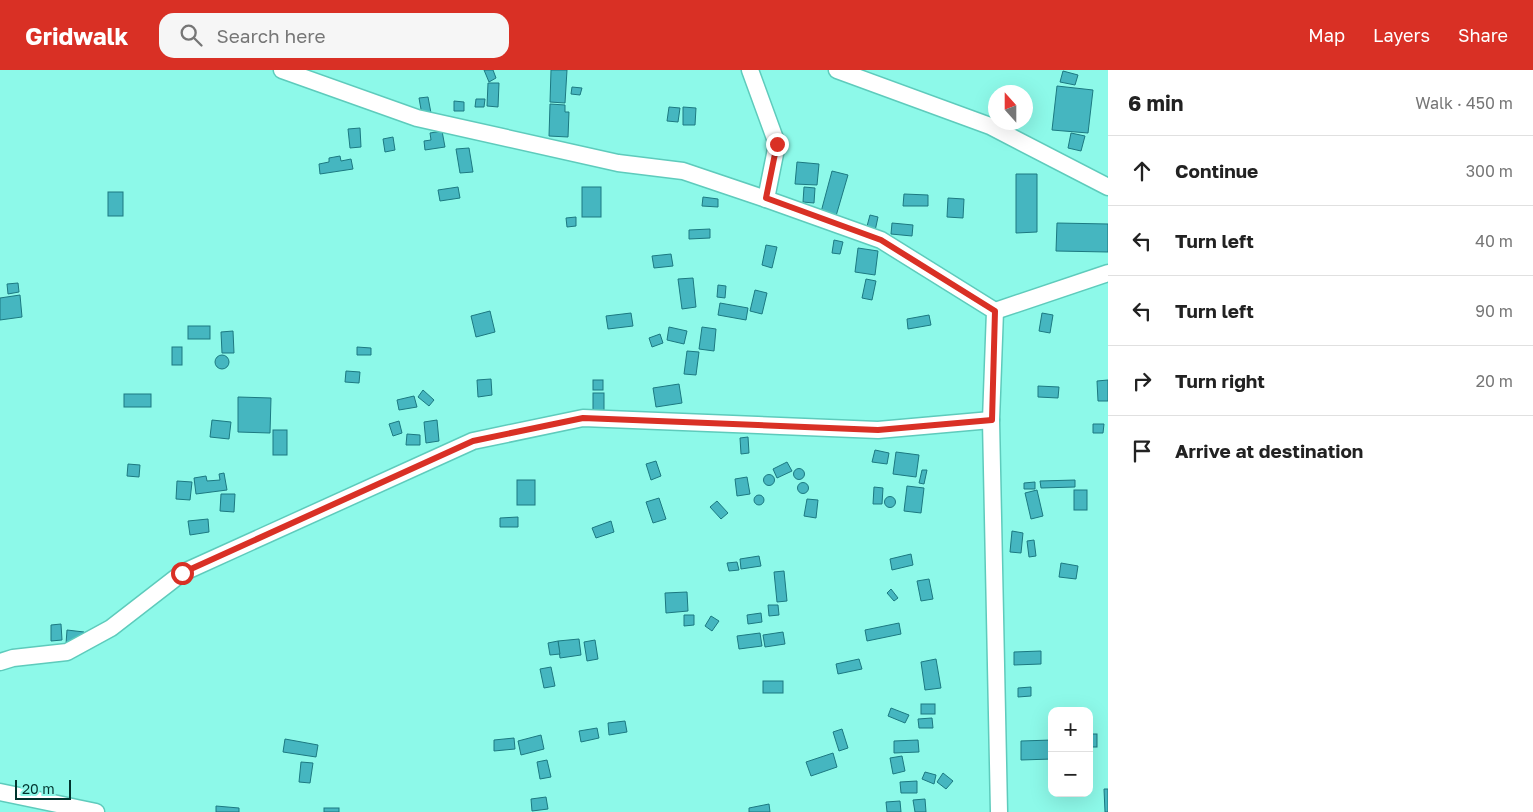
<!DOCTYPE html>
<meta charset="utf-8">
<style>
body{margin:0;font-family:"Golos Text",sans-serif;background:#f6f6f6;color:#222}
.controls{position:absolute;right:15px;bottom:15px;display:grid;overflow:hidden;border-radius:10px;box-shadow:0 5px 20px #0002}
.controls button{width:45px;height:45px;display:grid;place-items:center;padding:0;border:0;border-bottom:1px solid #e0e0e0;background:#fff;color:#222;font:25px sans-serif}
.compass{position:absolute;left:988px;top:15px;width:45px;height:45px;border-radius:50%;background:#fff;box-shadow:0 5px 20px #0002;rotate:339deg}
.scale{position:absolute;left:15px;bottom:12px;width:56px;box-sizing:border-box;padding-left:5px;border:2px solid #00342e;border-top:0;font-size:14px;line-height:18px;white-space:nowrap;color:#00342e;-webkit-text-stroke:4px #8df9e9;paint-order:stroke}
.stop{position:absolute;width:15px;height:15px;margin:-11px;border:4px solid #d93025;border-radius:50%;background:#fff}
.stop.end{background:#d93025;border-color:#fff;box-shadow:0 1px 5px #0008}
.list{margin:0;padding:0;list-style:none}
h2{display:flex;justify-content:space-between;align-items:center;height:65px;margin:0;padding:0 20px;font-size:21px}
h2 small{font-size:16px;font-weight:400;color:#767676}
.list li{display:grid;grid-template-columns:32px 1fr auto;gap:15px;align-items:center;box-sizing:border-box;height:70px;padding:0 20px;border-top:1px solid #e0e0e0}
.list b{display:block;font-size:19px;white-space:nowrap}
.list em{font-size:16px;font-style:normal;color:#767676}
.icon{flex:none;width:28px;height:28px;fill:none;stroke:currentColor;stroke-width:2;stroke-linecap:round;stroke-linejoin:round}
.map{position:relative;flex:none;width:1108px;height:742px;overflow:hidden}
header{display:flex;align-items:center;gap:30px;box-sizing:border-box;height:70px;padding:0 25px;background:#d93025;color:#fff}
header strong{font-size:24px}
nav{display:flex;gap:28px;margin-inline-start:auto;font-size:18px}
.search{width:350px;height:45px;background:#f6f6f6;display:flex;align-items:center;gap:12px;box-sizing:border-box;padding:0 18px;border-radius:15px;color:#767676;font-size:19px}
main{display:flex}
aside{flex:1;background:#fff}
.map>svg:first-child{display:block}
</style>
<header>
<strong>Gridwalk</strong>
<div class="search"><svg class="icon" aria-label="search" viewBox="0 0 24 24"><circle cx="10" cy="10" r="6"/><path d="M15 15l6 6"/></svg>Search here</div>
<nav><a>Map</a><a>Layers</a><a>Share</a></nav>
</header>
<main>
<div class="map">
<svg width="1108" height="742" viewBox="0 0 1108 742">
<rect width="100%" height="100%" fill="#8df9e9"/>
<g fill="#45b6c0" stroke="#1c7981">
<polygon points="484,0 493,0 496,8 489,12"/>
<polygon points="551,0 567,0 565,33 550,32"/>
<polygon points="1063,1 1078,5 1075,15 1060,12"/>
<polygon points="488,13 499,13 498,37 487,36"/>
<polygon points="1057,16 1093,20 1088,63 1052,60"/>
<polygon points="572,17 582,18 580,25 571,24"/>
<polygon points="428,27 431,43 422,45 419,28"/>
<polygon points="476,29 485,29 484,37 475,37"/>
<polygon points="454,31 464,32 464,41 454,41"/>
<polygon points="550,34 565,35 565,42 569,42 568,67 549,66"/>
<polygon points="669,37 680,38 678,52 667,51"/>
<polygon points="683,37 696,38 695,55 683,55"/>
<polygon points="360,58 361,77 350,78 348,59"/>
<polygon points="442,61 445,77 425,80 424,71 431,70 430,63"/>
<polygon points="1071,63 1085,66 1081,81 1068,78"/>
<polygon points="393,67 395,80 385,82 383,69"/>
<polygon points="469,78 473,102 460,103 456,79"/>
<polygon points="340,86 341,91 351,89 353,99 320,104 319,94 329,92 329,88"/>
<polygon points="797,92 819,94 817,115 795,114"/>
<polygon points="832,101 848,105 836,146 821,142"/>
<polygon points="1016,104 1037,104 1037,162 1016,163"/>
<polygon points="458,117 460,128 440,131 438,120"/>
<rect x="582" y="117" width="19" height="30"/>
<polygon points="804,117 815,118 814,133 803,132"/>
<rect x="108" y="122" width="15" height="24"/>
<polygon points="904,124 928,125 928,136 903,136"/>
<polygon points="703,127 718,129 718,137 702,136"/>
<polygon points="948,128 964,129 963,148 947,147"/>
<polygon points="870,145 878,147 875,161 866,160"/>
<polygon points="576,147 576,156 567,157 566,148"/>
<polygon points="892,153 913,155 912,166 891,164"/>
<polygon points="1057,153 1108,154 1108,182 1056,181"/>
<polygon points="710,159 710,168 689,169 689,160"/>
<polygon points="834,170 843,172 840,184 832,183"/>
<polygon points="766,175 777,177 772,198 762,195"/>
<polygon points="858,178 878,181 875,205 855,202"/>
<polygon points="671,184 673,196 654,198 652,186"/>
<polygon points="693,208 696,237 682,239 678,209"/>
<polygon points="866,209 876,211 872,230 862,228"/>
<polygon points="18,213 19,222 8,224 7,214"/>
<polygon points="718,215 726,216 725,228 717,227"/>
<polygon points="755,220 767,223 762,244 750,241"/>
<polygon points="20,225 22,247 0,250 0,228"/>
<polygon points="720,233 748,238 746,250 718,245"/>
<polygon points="490,241 495,262 476,267 471,246"/>
<polygon points="631,243 633,256 608,259 606,246"/>
<polygon points="1042,243 1053,245 1050,263 1039,261"/>
<polygon points="929,245 931,255 908,259 907,249"/>
<rect x="188" y="256" width="22" height="13"/>
<polygon points="669,257 687,261 684,274 667,270"/>
<polygon points="702,257 716,259 714,281 699,279"/>
<polygon points="233,261 234,283 222,283 221,262"/>
<polygon points="660,264 663,273 652,277 649,268"/>
<rect x="172" y="277" width="10" height="18"/>
<polygon points="357,277 371,278 371,285 357,285"/>
<polygon points="687,281 699,282 696,305 684,304"/>
<circle cx="222" cy="292" r="7"/>
<polygon points="346,301 360,302 359,313 345,312"/>
<polygon points="491,309 492,325 478,327 477,310"/>
<rect x="593" y="310" width="10" height="10"/>
<polygon points="1108,310 1108,331 1098,331 1097,311"/>
<polygon points="679,314 682,333 656,337 653,318"/>
<polygon points="1038,316 1059,317 1058,328 1038,327"/>
<polygon points="423,320 434,330 429,336 418,327"/>
<rect x="593" y="323" width="11" height="19"/>
<rect x="124" y="324" width="27" height="13"/>
<polygon points="414,326 417,337 399,340 397,330"/>
<polygon points="238,327 271,328 270,363 238,362"/>
<polygon points="212,350 231,352 229,369 210,367"/>
<polygon points="437,350 439,371 426,373 424,352"/>
<polygon points="399,351 402,363 393,366 389,354"/>
<polygon points="1093,354 1104,354 1103,363 1093,363"/>
<rect x="273" y="360" width="14" height="25"/>
<polygon points="407,364 420,365 420,375 406,375"/>
<polygon points="748,367 749,383 741,384 740,368"/>
<polygon points="875,380 889,383 887,394 872,392"/>
<polygon points="896,382 919,385 916,407 893,404"/>
<polygon points="656,391 661,406 651,410 646,394"/>
<polygon points="787,392 792,401 777,408 773,399"/>
<polygon points="128,394 140,395 139,407 127,406"/>
<circle cx="799" cy="404" r="5.5"/>
<polygon points="922,400 927,400 924,414 919,413"/>
<polygon points="224,403 227,420 196,424 194,408 206,406 207,411 220,410 219,404"/>
<circle cx="769" cy="410" r="5.5"/>
<polygon points="747,407 750,424 737,426 735,409"/>
<rect x="517" y="410" width="18" height="25"/>
<polygon points="1075,410 1075,417 1041,418 1040,411"/>
<polygon points="177,411 192,412 190,430 176,429"/>
<polygon points="1035,412 1035,419 1024,419 1024,413"/>
<circle cx="803" cy="418" r="5.5"/>
<polygon points="907,416 924,418 921,443 904,441"/>
<polygon points="874,417 883,418 882,434 873,434"/>
<polygon points="1037,420 1043,446 1031,449 1025,423"/>
<rect x="1074" y="420" width="13" height="20"/>
<polygon points="221,424 235,424 234,442 220,441"/>
<circle cx="759" cy="430" r="5"/>
<circle cx="890" cy="432" r="5.5"/>
<polygon points="659,428 666,449 653,453 646,432"/>
<polygon points="807,429 818,430 816,448 804,446"/>
<polygon points="717,431 728,443 721,449 710,437"/>
<polygon points="518,447 518,457 500,457 500,448"/>
<polygon points="208,449 209,462 190,465 188,451"/>
<polygon points="611,451 614,462 596,468 592,458"/>
<polygon points="1012,461 1023,463 1021,483 1010,482"/>
<polygon points="1034,470 1036,486 1029,487 1027,471"/>
<polygon points="911,484 913,495 892,500 890,489"/>
<polygon points="759,486 761,496 741,499 740,489"/>
<polygon points="737,492 739,500 729,501 727,493"/>
<polygon points="1061,493 1078,496 1076,509 1059,507"/>
<polygon points="784,501 787,531 777,532 774,502"/>
<polygon points="929,509 933,529 921,531 917,511"/>
<polygon points="891,519 898,528 894,531 887,523"/>
<polygon points="687,522 688,541 666,543 665,523"/>
<polygon points="768,535 778,535 779,545 769,546"/>
<polygon points="761,543 762,552 748,554 747,545"/>
<polygon points="684,545 694,545 694,555 684,556"/>
<polygon points="711,546 719,551 712,561 705,556"/>
<polygon points="899,553 901,564 867,571 865,560"/>
<polygon points="61,554 62,570 51,571 51,555"/>
<polygon points="67,560 84,562 83,575 66,574"/>
<polygon points="783,562 785,574 765,577 763,565"/>
<polygon points="760,563 762,576 739,579 737,566"/>
<polygon points="579,569 581,585 560,588 558,571"/>
<polygon points="595,570 598,589 587,591 584,572"/>
<polygon points="558,571 560,584 550,585 548,573"/>
<polygon points="1041,581 1041,594 1014,595 1014,582"/>
<polygon points="859,589 862,599 838,604 836,594"/>
<polygon points="936,589 941,618 925,620 921,592"/>
<polygon points="551,597 555,616 544,618 540,599"/>
<rect x="763" y="611" width="20" height="12"/>
<polygon points="1031,617 1031,626 1018,627 1018,618"/>
<rect x="921" y="634" width="14" height="10"/>
<polygon points="891,638 909,645 905,653 888,646"/>
<polygon points="932,648 933,658 919,658 918,649"/>
<polygon points="625,651 627,662 609,665 608,653"/>
<polygon points="597,658 599,668 581,672 579,661"/>
<polygon points="842,659 848,678 839,681 833,662"/>
<rect x="1089" y="664" width="8" height="13"/>
<polygon points="541,665 544,679 521,685 518,671"/>
<polygon points="514,668 515,679 494,681 494,670"/>
<polygon points="285,669 318,675 316,687 283,682"/>
<polygon points="918,670 919,682 894,683 894,671"/>
<polygon points="1052,670 1052,689 1021,690 1021,671"/>
<polygon points="833,683 837,697 811,706 806,692"/>
<polygon points="902,686 905,701 893,704 890,688"/>
<polygon points="547,690 551,707 540,709 537,692"/>
<polygon points="301,692 313,693 310,713 299,712"/>
<polygon points="925,702 936,705 934,714 922,709"/>
<polygon points="943,703 953,711 946,719 937,712"/>
<polygon points="917,711 917,723 901,723 900,712"/>
<polygon points="1104,719 1108,719 1108,742 1105,742"/>
<polygon points="546,727 548,739 532,741 531,729"/>
<polygon points="925,729 926,742 915,742 913,730"/>
<polygon points="900,731 901,742 887,742 886,732"/>
<polygon points="769,734 770,742 749,742 749,738"/>
<polygon points="216,736 239,738 239,742 216,742"/>
<rect x="324" y="738" width="15" height="4"/>
</g>
<g fill="none" stroke-linecap="round" stroke-linejoin="round">
<g stroke="#5ecbbc" stroke-width="19">
<g id="street">
<polyline points="282,0 417,48 618,93 683,101 766,129 881,170 995,241 991,350 999,742"/>
<polyline points="750,0 777,74 766,129"/>
<polyline points="837,0 990,56 1108,117"/>
<polyline points="995,241 1108,203"/>
<polyline points="0,592 13,588 67,582 111,558 182,503 473,371 583,348 878,360 991,350"/>
<polyline points="0,722 96,742"/>
</g>
</g>
<use href="#street" stroke="#fff" stroke-width="16"/>
</g>
<g fill="none" stroke-linecap="round" stroke-linejoin="round">
<polyline stroke="#d93025" stroke-width="6" points="182,503 473,371 583,348 878,360 992,350 995,241 881,170 766,128 777,74"/>
</g>
</svg>
<div class="controls">
<button>+</button>
<button>−</button>
</div>
<svg class="compass" viewBox="-18 -18 36 36"><path d="M0-13l5 13h-10z" fill="#e53935"/><path d="M0 13l5-13h-10z" fill="#767676"/></svg>
<div class="scale">20 m</div>
<div class="stop" style="left:182px;top:503px"></div>
<div class="stop end" style="left:777px;top:74px"></div>
</div>
<aside>
<h2>6 min<small>Walk · 450 m</small></h2>
<ul class="list">
<li><svg class="icon" aria-label="ahead" viewBox="0 0 24 24"><path d="M12 20V5M6 11l6-6 6 6"/></svg><div><b>Continue</b></div><em>300 m</em></li>
<li><svg class="icon" aria-label="left" viewBox="0 0 24 24"><path d="M17 20v-9H6M10 6l-5 5 5 5"/></svg><div><b>Turn left</b></div><em>40 m</em></li>
<li><svg class="icon" aria-label="left" viewBox="0 0 24 24"><path d="M17 20v-9H6M10 6l-5 5 5 5"/></svg><div><b>Turn left</b></div><em>90 m</em></li>
<li><svg class="icon" aria-label="right" viewBox="0 0 24 24"><path d="M7 20v-9h11M14 6l5 5-5 5"/></svg><div><b>Turn right</b></div><em>20 m</em></li>
<li><svg class="icon" aria-label="arrive" viewBox="0 0 24 24"><path d="M6 21V4h12l-3 4 3 4H6"/></svg><div><b>Arrive at destination</b></div></li>
</ul>
</aside>
</main>
